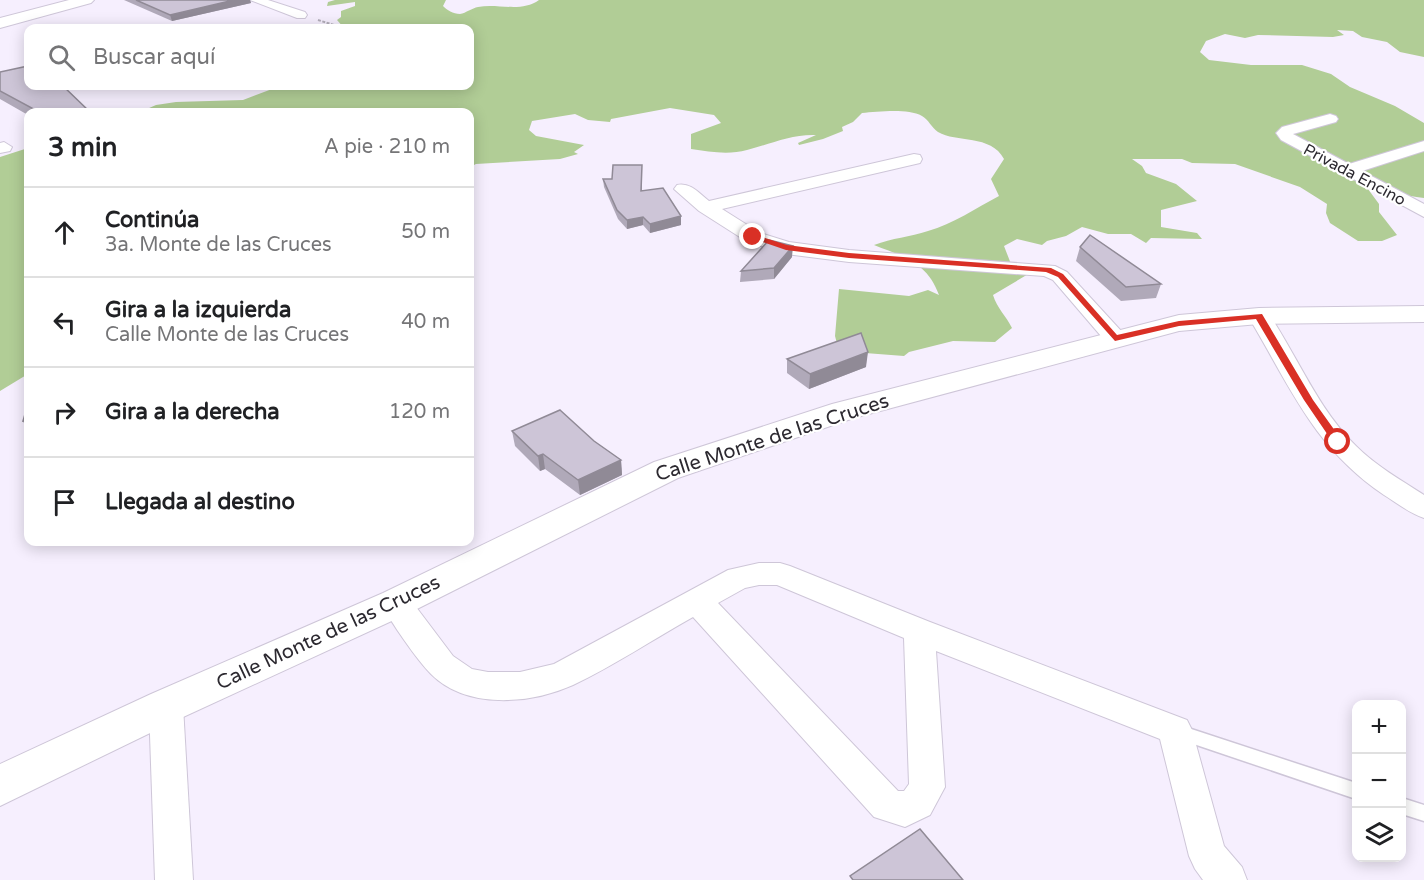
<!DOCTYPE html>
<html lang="es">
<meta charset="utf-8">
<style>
body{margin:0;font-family:"Varela Round",sans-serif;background:#f2f2f2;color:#202124}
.controls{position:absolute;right:18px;bottom:18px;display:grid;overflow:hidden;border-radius:12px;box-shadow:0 3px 15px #0003}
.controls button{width:54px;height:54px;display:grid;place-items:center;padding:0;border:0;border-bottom:2px solid #e0e0e0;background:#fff;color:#202124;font:30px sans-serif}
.stop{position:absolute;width:18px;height:18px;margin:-14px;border:4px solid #d93025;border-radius:50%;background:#fff}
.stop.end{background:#d93025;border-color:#fff;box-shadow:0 2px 6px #0008}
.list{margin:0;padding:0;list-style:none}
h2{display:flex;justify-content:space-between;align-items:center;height:78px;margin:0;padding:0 24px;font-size:26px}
h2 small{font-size:20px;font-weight:400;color:#757577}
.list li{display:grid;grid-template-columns:39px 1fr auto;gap:18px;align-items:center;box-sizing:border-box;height:90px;padding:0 24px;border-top:2px solid #e0e0e0}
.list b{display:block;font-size:22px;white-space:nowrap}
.list p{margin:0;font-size:20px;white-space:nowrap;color:#757577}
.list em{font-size:20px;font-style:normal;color:#757577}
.icon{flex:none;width:33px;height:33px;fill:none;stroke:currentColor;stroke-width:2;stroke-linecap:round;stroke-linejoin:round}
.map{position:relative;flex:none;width:1424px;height:880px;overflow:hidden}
.search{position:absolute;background:#fff;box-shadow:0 3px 15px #0003;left:24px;top:24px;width:450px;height:66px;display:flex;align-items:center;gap:15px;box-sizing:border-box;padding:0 21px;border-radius:12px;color:#757577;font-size:22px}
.panel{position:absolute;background:#fff;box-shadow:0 3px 15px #0003;left:24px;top:108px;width:450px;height:438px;border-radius:12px}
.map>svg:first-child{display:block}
</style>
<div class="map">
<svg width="1424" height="880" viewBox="0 0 1424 880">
<rect width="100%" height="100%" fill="#f6effe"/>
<g fill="#b1cd96">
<path d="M 335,0 L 446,0 L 443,6 C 447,10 453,14 460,14 C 466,13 472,8 478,7 C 498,3 521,13 539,0 L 1424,0 L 1424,57 L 1400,52 L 1387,42 L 1362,37 L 1353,31 L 1337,30 L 1344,35 L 1333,37 L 1258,35 L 1245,38 L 1225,34 L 1206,41 L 1200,52 L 1209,60 L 1251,65 L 1302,65 L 1331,74 L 1350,87 L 1395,106 L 1424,123 L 1424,198 C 1404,196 1386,189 1368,189 L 1379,204 L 1379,212 L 1397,235 L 1382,241 L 1358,241 L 1330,223 L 1326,213 L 1327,204 L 1300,187 L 1235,164 L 1192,163 L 1182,159 L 1132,159 L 1142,166 L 1146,173 L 1176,184 L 1197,201 L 1161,210 L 1161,227 L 1197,233 L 1202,239 L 1151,238 L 1146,243 L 1131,234 L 1108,234 L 1082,227 L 1066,236 L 1047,241 L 1042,245 L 1017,239 L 1004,246 L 1011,264 L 1043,264 L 1041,270 L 1030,273 L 993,295 C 997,308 1006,316 1012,328 L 995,342 L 953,341 L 909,352 L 904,356 L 839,351 L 835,336 L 839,289 L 909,296 L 928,290 L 939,295 C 927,262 904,257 874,245 C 892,238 910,237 928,231 C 953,224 976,208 999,196 L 991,179 L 1004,159 C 991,134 956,143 938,132 C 932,128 928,119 922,116 C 907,108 878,112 862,113 L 853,122 L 842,127 L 843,131 L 823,139 L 799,145 L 798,143 L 816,135 C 791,134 771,144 747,150 C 729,155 710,152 691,149 L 691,134 L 721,123 L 714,115 L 670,108 L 611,119 L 610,122 L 588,120 L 575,114 L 532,121 L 529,130 L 536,136 L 584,145 L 574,152 L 578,154 L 560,159 L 476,164 L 470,167 L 470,112 L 140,112 L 156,105 L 176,102 L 243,100 L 280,86 L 470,86 L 470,28 L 344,28 L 337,20 L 341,17 L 341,11 L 355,6 L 355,2 L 327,6 L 328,2 Z"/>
<polygon points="28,148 28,280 24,284 28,285 28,374 0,391 0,157"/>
</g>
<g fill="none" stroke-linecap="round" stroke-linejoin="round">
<g stroke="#cec6d8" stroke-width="3">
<g id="service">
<polygon points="1179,725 1356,783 1356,799 1173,737 1171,732 1173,727"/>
<polygon points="1402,798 1424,805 1424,821 1402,814"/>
</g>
</g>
<g stroke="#cec6d8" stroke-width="2">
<g id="minor">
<polygon points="250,0 268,0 305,12 307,15 305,18 297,18"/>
<polygon points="1330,114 1336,116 1338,119 1336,122 1293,134 1349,164 1424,141 1424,151 1362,171 1424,204 1424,217 1281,140 1276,133 1282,127"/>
<polygon points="4,142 12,147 10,151 0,153 0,143"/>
<path d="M 914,154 L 920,155 L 922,159 L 920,163 L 722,209 L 760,233 L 789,242 L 849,250 L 1055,266 L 1067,272 L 1123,333 L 1126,338 L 1123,343 L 1115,345 L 1107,343 L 1053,280 L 1044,276 L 849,262 L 786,254 L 746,241 L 699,211 L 674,189 L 677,185 C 690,182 699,193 709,201 Z"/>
<path d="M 1259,309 L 1267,311 C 1297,355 1317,408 1356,446 C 1376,466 1401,480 1424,495 L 1424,518 C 1409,513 1397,503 1384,495 C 1313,447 1290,386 1248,316 L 1251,311 Z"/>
<path d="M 759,563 L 780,563 L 790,566 L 930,622 L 1187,720 L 1192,730 L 1224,846 L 1242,867 L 1247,880 L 1203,880 L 1195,869 L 1189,856 L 1160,739 L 936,651 L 945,787 L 930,815 L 905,827 L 874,817 L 693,617 C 655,638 612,667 573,685 C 531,704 467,710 431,674 C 417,660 390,621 381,603 L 385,595 L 396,591 L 407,595 L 453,656 L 472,669 L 488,672 L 520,672 L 554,664 L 728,570 ZM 759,585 L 777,585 L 904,638 L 909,784 L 904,791 L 898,791 L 718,603 L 745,588 Z"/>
<polygon points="166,692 178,696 183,706 193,880 155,880 149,706 154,696"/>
</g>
</g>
<g stroke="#cec6d8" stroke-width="2">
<g id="tertiary">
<polygon points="69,0 94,0 91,3 0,28 0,18"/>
<polygon points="1424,306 1424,322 1259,324 1179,331 854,418 678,478 409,613 181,718 0,806 0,764 151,694 383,593 654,462 832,404 1179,315 1259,308"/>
</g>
</g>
<g stroke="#b3aeba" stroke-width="2" stroke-dasharray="3 1.5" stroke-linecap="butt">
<polyline points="318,20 334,25"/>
<polyline points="322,28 333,25"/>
</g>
<use href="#service" fill="#fff" fill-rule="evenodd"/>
<use href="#minor" fill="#fff" fill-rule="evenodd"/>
<use href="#tertiary" fill="#fff" fill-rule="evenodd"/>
</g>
<g fill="#b0a9b9">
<polygon points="124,0 250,0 251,3 172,21"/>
<polygon points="0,72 90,112 28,112 28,115 0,99"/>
<polygon points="642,173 642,190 681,216 681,225 650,233 643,225 627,229 618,219 604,187 603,179 612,179"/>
<polygon points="1080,247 1161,284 1156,298 1121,301 1076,261"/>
<polygon points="792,257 774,279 740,282 741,271"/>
<polygon points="787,359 866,367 809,389 787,373"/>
<polygon points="512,431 594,441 621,460 622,475 580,495 545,469 540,471 515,446"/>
</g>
<g fill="#908a96">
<polygon points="234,0 250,0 251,3 172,21 170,15"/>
<polygon points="681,216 681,225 650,233 650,224"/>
<polygon points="643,217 643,225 627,229 627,220"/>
<polygon points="793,246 792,257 774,279 774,268"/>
<polygon points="868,352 866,367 809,389 810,374"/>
<polygon points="28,420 28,431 23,421"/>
<polygon points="543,454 545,469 540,471 538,456"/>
<polygon points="621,460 622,475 580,495 578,480"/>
</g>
<g fill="#cdc5d7" stroke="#908a96" stroke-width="1.5">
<polygon points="136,0 234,0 170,15"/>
<polygon points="28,66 28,86 63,86 90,112 39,112 0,91 0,72"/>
<polygon points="613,165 642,165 641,191 663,188 681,216 650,224 643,217 627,220 617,210 603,179 612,179"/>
<polygon points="1090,235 1161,284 1126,287 1080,247"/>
<polygon points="769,240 793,246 774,268 741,271"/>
<polygon points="861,333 868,352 810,374 787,359"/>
<polygon points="28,404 28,420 23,421"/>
<polygon points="560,410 594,441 621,460 578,480 543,454 538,456 512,431"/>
<polygon points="920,829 963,880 853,880 850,876"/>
</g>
<polygon fill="#d93025" points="753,234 787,245 849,253 1051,268 1063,274 1117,335 1179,321 1262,314 1313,400 1343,442 1334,444 1304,400 1256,319 1179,326 1115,341 1058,277 1046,272 849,258 786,250 751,238"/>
<g text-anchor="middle" stroke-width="4.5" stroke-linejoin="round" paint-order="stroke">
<g font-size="16" fill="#2c2930" stroke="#fff">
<text transform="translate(1355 174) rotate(28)" y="6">Privada Encino</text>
</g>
<g font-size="20" fill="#2c2930" stroke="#fff">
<text transform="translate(772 437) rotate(-18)" y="7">Calle Monte de las Cruces</text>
<text transform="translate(328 632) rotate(-25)" y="7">Calle Monte de las Cruces</text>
</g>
</g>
</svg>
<div class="controls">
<button>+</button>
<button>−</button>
<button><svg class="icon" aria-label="layers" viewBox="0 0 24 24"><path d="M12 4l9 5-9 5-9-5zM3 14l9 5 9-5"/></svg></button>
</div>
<div class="stop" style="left:1338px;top:442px"></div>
<div class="stop end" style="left:753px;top:237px"></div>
<div class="search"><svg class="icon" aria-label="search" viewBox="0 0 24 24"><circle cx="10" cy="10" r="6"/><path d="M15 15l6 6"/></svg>Buscar aquí</div>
<section class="panel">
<h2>3 min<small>A pie · 210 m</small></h2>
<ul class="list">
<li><svg class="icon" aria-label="ahead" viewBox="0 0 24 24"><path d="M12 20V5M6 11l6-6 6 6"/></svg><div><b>Continúa</b><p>3a. Monte de las Cruces</p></div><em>50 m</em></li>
<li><svg class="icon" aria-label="left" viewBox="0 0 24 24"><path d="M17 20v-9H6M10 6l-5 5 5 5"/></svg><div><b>Gira a la izquierda</b><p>Calle Monte de las Cruces</p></div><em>40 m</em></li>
<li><svg class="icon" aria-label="right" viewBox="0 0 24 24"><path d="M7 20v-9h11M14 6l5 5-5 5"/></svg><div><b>Gira a la derecha</b></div><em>120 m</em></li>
<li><svg class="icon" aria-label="arrive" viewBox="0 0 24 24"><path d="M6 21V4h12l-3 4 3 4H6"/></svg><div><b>Llegada al destino</b></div></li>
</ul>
</section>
</div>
